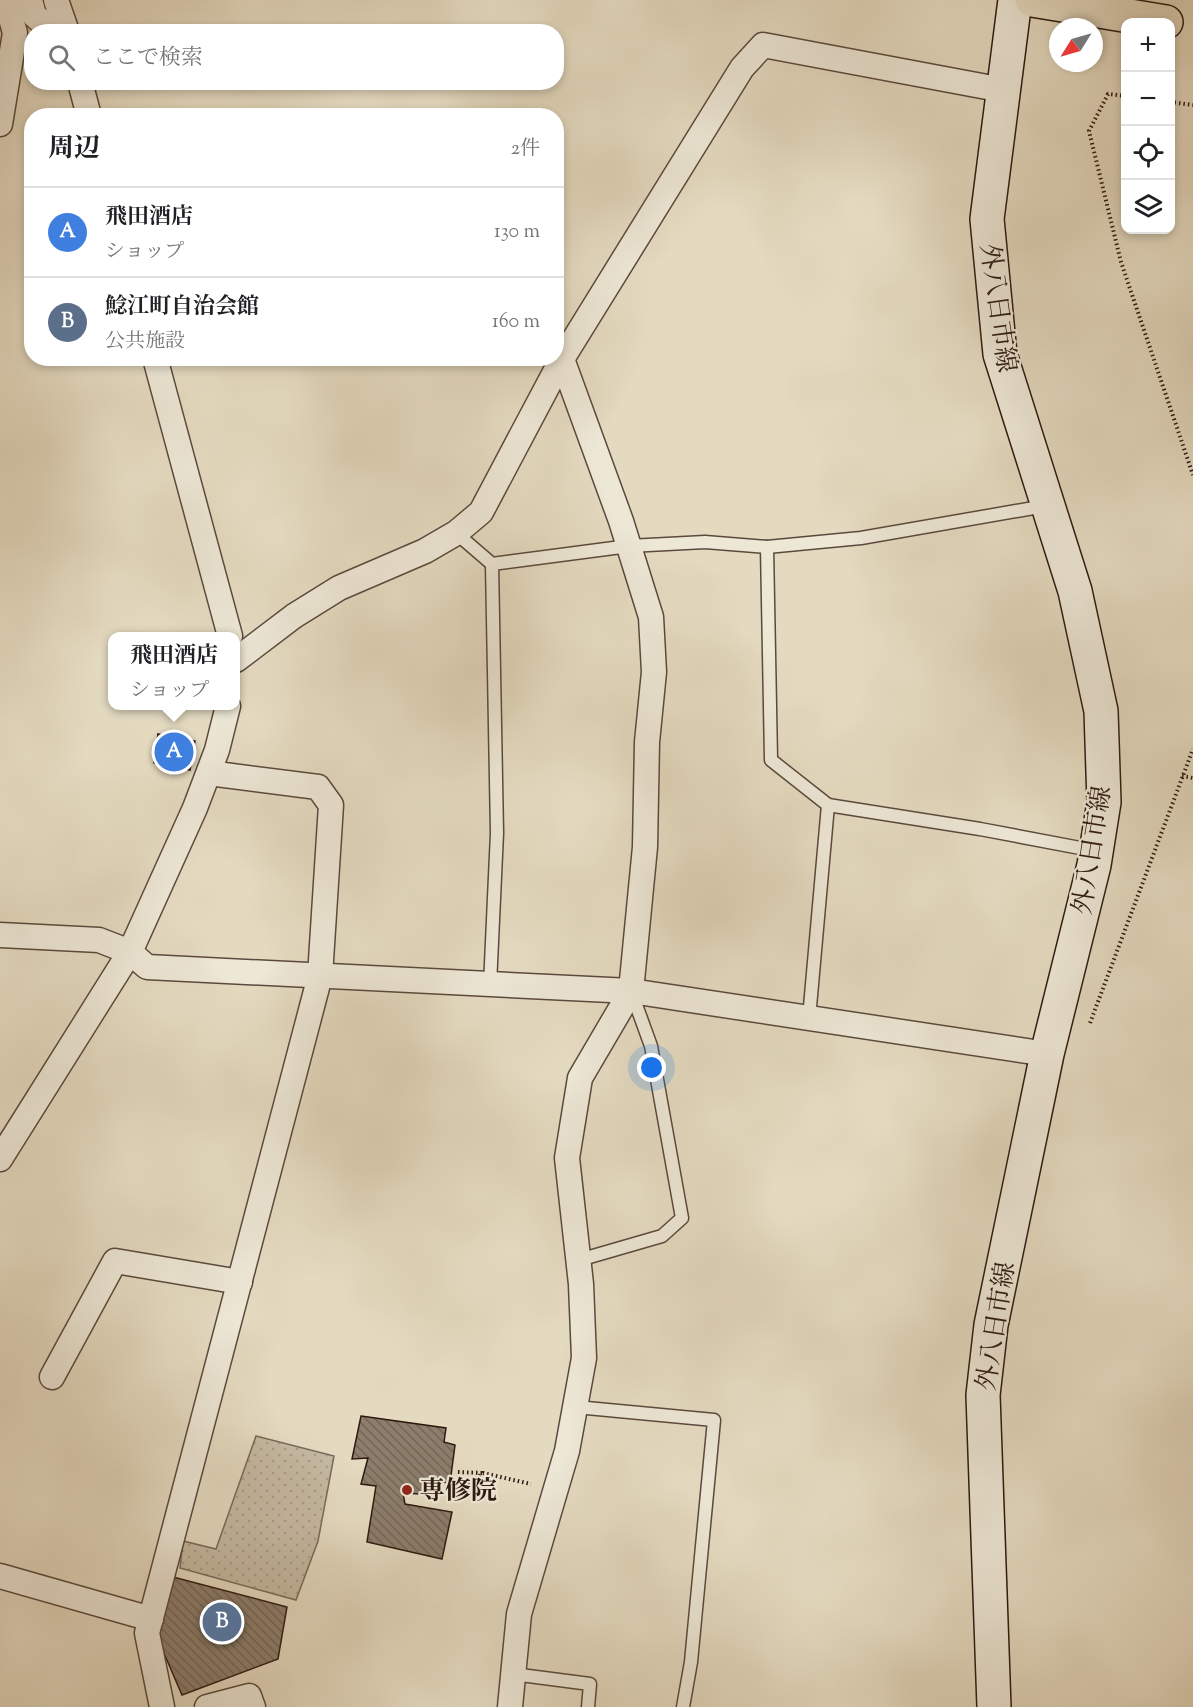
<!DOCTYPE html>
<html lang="ja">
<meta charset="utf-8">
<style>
body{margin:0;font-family:"Sorts Mill Goudy","Noto Serif JP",serif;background:#f2f2f2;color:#202124}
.controls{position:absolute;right:18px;top:18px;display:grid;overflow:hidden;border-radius:12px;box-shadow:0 3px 9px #0003}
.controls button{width:54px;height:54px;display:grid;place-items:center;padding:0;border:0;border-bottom:2px solid #e0e0e0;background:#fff;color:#202124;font:30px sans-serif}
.compass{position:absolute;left:1049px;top:18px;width:54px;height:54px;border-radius:50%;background:#fff;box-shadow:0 3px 9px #0003;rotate:233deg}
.you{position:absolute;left:652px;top:1068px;width:21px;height:21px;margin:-15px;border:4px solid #fff;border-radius:50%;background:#1a73e8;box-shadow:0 0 0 9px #1a73e833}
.badge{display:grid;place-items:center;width:39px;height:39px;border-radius:50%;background:#8f2418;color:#fff;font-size:20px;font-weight:700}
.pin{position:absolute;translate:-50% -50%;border:3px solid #fff;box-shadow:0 2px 6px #0006}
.popup{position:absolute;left:108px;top:632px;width:132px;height:78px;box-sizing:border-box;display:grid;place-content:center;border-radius:12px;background:#fff;filter:drop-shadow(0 2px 4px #0005);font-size:20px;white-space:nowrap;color:#757577}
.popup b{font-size:22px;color:#202124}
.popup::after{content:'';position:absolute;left:50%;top:100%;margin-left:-12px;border:12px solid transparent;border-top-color:#fff}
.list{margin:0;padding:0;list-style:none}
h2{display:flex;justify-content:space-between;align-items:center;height:78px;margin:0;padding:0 24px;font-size:26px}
h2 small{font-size:20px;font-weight:400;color:#757577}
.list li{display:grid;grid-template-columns:39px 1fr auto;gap:18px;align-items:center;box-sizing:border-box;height:90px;padding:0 24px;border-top:2px solid #e0e0e0}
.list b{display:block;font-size:22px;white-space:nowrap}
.list p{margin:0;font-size:20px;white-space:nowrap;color:#757577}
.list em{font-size:20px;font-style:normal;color:#757577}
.icon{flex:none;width:33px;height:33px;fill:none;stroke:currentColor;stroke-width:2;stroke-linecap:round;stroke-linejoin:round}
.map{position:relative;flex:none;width:1193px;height:1707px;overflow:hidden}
.search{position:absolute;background:#fff;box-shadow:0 3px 9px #0003;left:24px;top:24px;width:540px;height:66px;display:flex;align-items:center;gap:15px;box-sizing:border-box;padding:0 21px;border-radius:24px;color:#757577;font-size:22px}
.panel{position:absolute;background:#fff;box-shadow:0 3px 9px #0003;left:24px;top:108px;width:540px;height:258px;border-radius:24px}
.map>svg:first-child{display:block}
</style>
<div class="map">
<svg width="1193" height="1707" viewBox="0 0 1193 1707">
<defs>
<pattern id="grass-dots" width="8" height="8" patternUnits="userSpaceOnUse" patternTransform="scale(1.5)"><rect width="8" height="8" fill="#c5b9a2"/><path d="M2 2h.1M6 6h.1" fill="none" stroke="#aa9e8a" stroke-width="1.8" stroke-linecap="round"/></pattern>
<pattern id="building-back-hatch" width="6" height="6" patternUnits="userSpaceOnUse" patternTransform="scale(1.5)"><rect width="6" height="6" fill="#8c7d6c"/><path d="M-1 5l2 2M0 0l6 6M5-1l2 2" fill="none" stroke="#736657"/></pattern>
</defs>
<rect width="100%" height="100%" fill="#e4dac0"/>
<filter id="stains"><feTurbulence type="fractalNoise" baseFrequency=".00333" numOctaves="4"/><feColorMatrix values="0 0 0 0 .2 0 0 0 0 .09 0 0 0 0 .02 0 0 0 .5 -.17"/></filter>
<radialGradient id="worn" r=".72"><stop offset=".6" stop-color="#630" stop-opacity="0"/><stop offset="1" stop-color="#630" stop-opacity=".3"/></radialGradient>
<polygon fill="url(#grass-dots)" stroke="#79695a" stroke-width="1.5" points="256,1436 334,1456 318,1541 296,1600 180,1568 183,1541 216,1549"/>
<g fill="url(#building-back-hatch)" stroke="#2d1911" stroke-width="1.5">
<polygon points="158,734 195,741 190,770 154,763"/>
<polygon points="361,1416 446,1428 444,1442 455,1445 450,1483 440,1482 438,1495 403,1493 405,1504 452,1512 442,1559 367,1542 376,1486 361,1484 368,1458 352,1459"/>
<polygon points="173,1577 287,1607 278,1659 182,1695 157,1637"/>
</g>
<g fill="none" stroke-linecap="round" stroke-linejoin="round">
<g stroke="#5b493d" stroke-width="15">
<g id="lane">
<polyline points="456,533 492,564 629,546 705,542 767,547 861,538 1045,506"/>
<polyline points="767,547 771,760 828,805 809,1018"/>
<polyline points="828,805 980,829 1096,851"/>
<polyline points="490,985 497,833 492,564"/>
<polyline points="579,1260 662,1236 682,1218 651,1046 631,991"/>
<polyline points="576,1407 714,1420 691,1662 683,1707"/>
<polyline points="513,1674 590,1684 588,1707"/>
</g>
</g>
<g stroke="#5b493d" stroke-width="27">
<g id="street">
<polyline points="30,0 34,15 53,32"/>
<polyline points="56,0 67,32"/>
<polyline points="80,82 89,116"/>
<polyline points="0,124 15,33 6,0"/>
<polyline points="155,358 230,636"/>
<polyline points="236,660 294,616 339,588 425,551 456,533 481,512 562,359 742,68 763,45 1003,90"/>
<polyline points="0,935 99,940 130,952 147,967 631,991 1047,1054"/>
<polyline points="0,1159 130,952 195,808 217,750 228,706"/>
<polyline points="52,1377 115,1261 240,1282"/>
<polyline points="0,1576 151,1619"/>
<polyline points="162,1707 147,1633 320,976 331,805 318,787 209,773"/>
<polyline points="207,1707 249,1696 253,1707"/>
<polyline points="510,1707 519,1614 567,1451 584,1358 581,1284 567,1158 580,1078 631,991 645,847 647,742 654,672 651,617 621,521 562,359"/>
</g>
</g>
<g stroke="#2d1911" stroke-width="36">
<polyline id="secondary" points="994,1707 983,1395 991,1325 1047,1054 1094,865 1104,802 1101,711 1075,591 1000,354 987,219 1015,0"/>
</g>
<g stroke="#2d1911" stroke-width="36">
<polyline id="highway" points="1032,0 1166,22"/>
</g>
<g stroke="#2d1911" stroke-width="4" stroke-dasharray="1.5 3" stroke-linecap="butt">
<polyline points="1126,96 1108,94 1089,131 1121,262 1193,475"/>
<polyline points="1170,102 1193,105"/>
<polyline points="1182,776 1193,778"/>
<polyline points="1090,1023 1193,749"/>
<polyline points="458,1472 482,1473"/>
<polyline points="454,1495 483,1473 531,1484"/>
</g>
<use href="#lane" stroke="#ede7d6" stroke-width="12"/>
<use href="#street" stroke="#ede7d6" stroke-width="24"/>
<use href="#secondary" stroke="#ede7d6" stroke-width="33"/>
<use href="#highway" stroke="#e4dac0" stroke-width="33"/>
</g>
<circle fill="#8f2418" stroke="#ede7d6" stroke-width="2" cx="407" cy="1490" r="6"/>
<g text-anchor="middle" stroke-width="4.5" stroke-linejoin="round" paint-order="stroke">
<g font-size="26" fill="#2d1911" stroke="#ede7d6">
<text transform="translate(999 308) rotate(82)" y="9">外八日市線</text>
<text transform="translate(1091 850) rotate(-81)" y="9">外八日市線</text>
<text transform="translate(995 1326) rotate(-81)" y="9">外八日市線</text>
</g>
<g font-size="26" font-weight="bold" fill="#2d1911" stroke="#ede7d6" text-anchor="start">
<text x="419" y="1499">専修院</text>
</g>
</g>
<rect width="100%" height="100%" filter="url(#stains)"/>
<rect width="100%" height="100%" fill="url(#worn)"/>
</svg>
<div class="controls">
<button>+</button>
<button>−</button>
<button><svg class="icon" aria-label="locate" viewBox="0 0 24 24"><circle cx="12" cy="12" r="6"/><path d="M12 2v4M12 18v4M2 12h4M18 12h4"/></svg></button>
<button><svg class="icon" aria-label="layers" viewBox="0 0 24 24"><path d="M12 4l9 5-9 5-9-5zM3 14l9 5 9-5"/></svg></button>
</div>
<svg class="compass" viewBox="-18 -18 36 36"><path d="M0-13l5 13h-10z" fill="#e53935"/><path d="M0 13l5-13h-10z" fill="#757577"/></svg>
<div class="you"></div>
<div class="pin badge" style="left:174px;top:752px;background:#3f7fe0">A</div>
<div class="popup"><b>飛田酒店</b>ショップ</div>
<div class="pin badge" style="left:222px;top:1622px;background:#5c6f8a">B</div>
<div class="search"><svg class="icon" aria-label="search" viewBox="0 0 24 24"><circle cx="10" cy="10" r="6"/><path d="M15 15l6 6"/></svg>ここで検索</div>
<section class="panel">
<h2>周辺<small>2件</small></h2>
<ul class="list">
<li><span class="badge" style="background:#3f7fe0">A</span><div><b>飛田酒店</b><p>ショップ</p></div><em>130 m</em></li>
<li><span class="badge" style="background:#5c6f8a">B</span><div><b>鯰江町自治会館</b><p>公共施設</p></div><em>160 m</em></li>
</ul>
</section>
</div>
